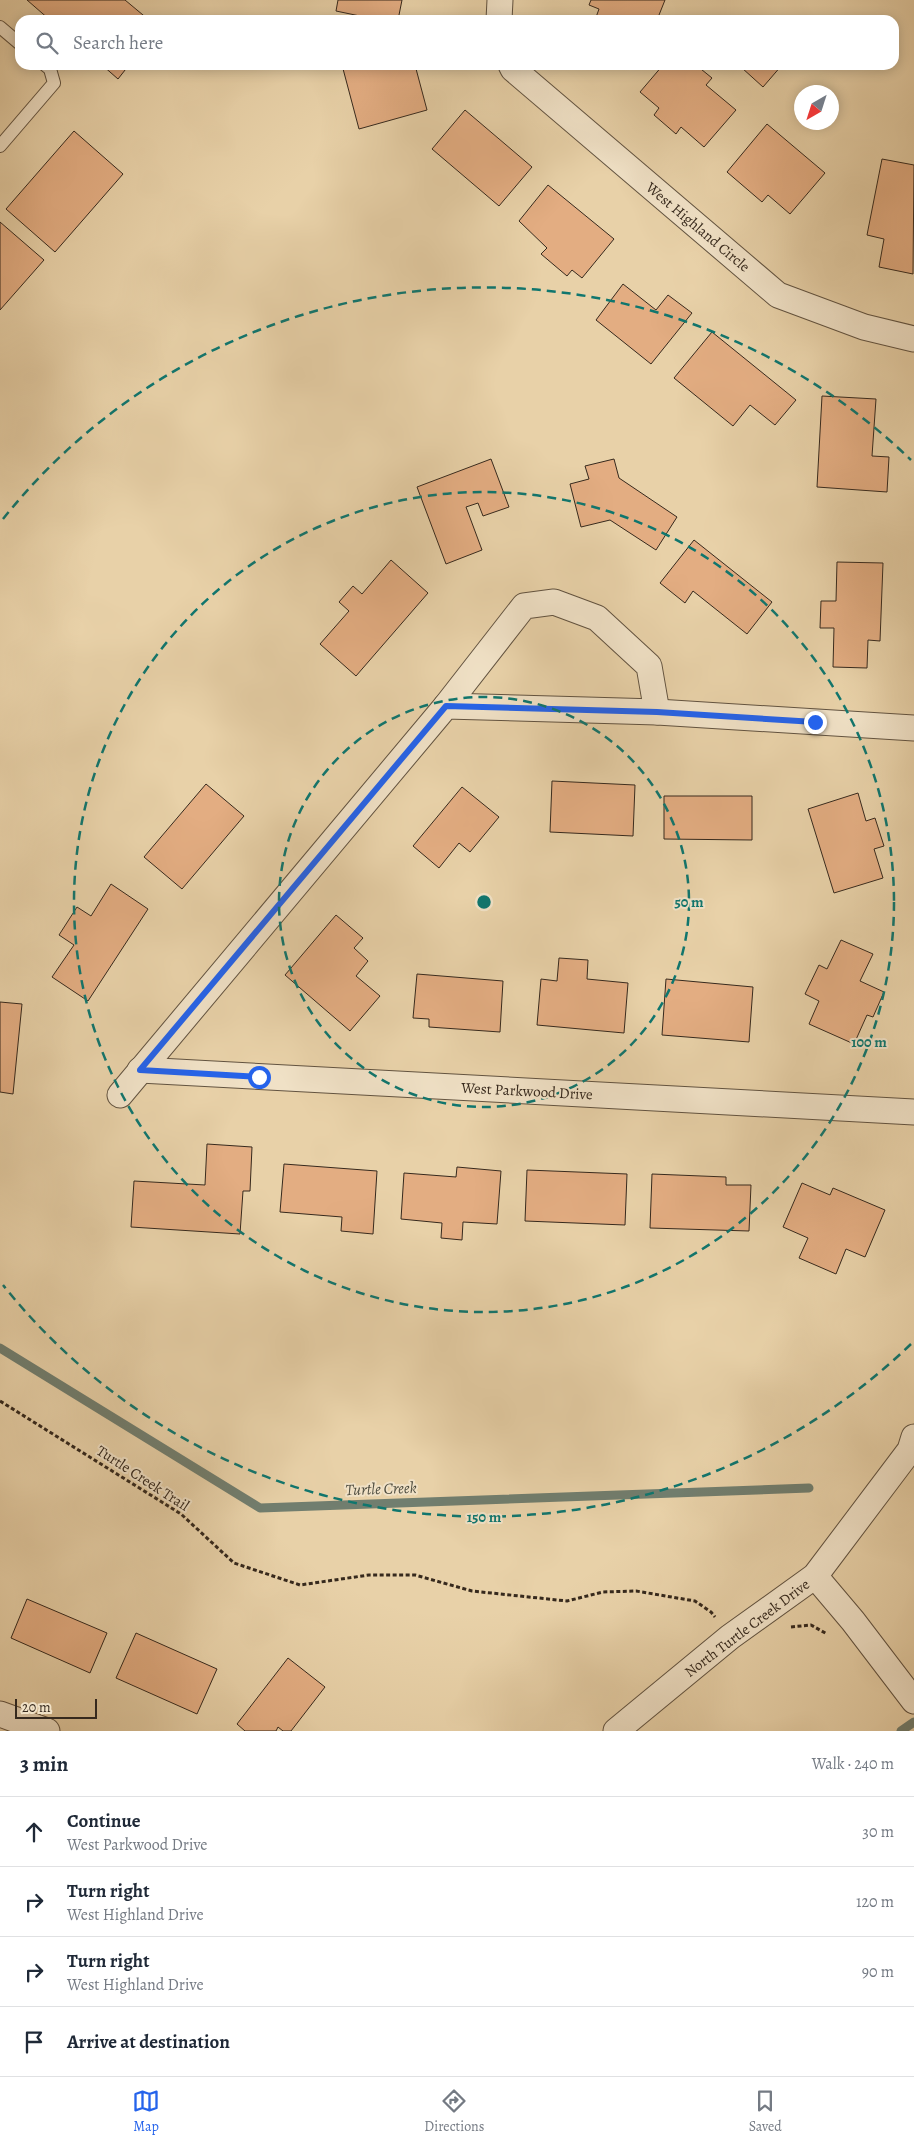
<!DOCTYPE html>
<meta charset="utf-8">
<style>
body{margin:0;font-family:Alegreya,serif;background:#f2f2f3;color:#1f2937}
.compass{position:absolute;left:794px;top:85px;width:45px;height:45px;border-radius:50%;background:#fff;box-shadow:0 2px 12px #0003;rotate:219deg}
.scale{position:absolute;left:15px;bottom:12px;width:82px;box-sizing:border-box;padding-left:5px;border:2px solid #36291d;border-top:0;font-size:14px;line-height:18px;white-space:nowrap;color:#36291d;-webkit-text-stroke:4px #f0e1c6;paint-order:stroke}
.stop{position:absolute;width:15px;height:15px;margin:-11px;border:4px solid #2563eb;border-radius:50%;background:#fff}
.stop.end{background:#2563eb;border-color:#fff;box-shadow:0 1px 5px #0008}
.list{margin:0;padding:0;list-style:none}
h2{display:flex;justify-content:space-between;align-items:center;height:65px;margin:0;padding:0 20px;font-size:21px}
h2 small{font-size:16px;font-weight:400;color:#747a83}
.list li{display:grid;grid-template-columns:32px 1fr auto;gap:15px;align-items:center;box-sizing:border-box;height:70px;padding:0 20px;border-top:1px solid #e0e1e3}
.list b{display:block;font-size:19px;white-space:nowrap}
.list p{margin:0;font-size:16px;white-space:nowrap;color:#747a83}
.list em{font-size:16px;font-style:normal;color:#747a83}
.icon{flex:none;width:28px;height:28px;fill:none;stroke:currentColor;stroke-width:2;stroke-linecap:round;stroke-linejoin:round}
.map{position:relative;flex:none;width:914px;height:1731px;overflow:hidden}
.search{position:absolute;background:#fff;box-shadow:0 2px 12px #0003;left:15px;right:15px;top:15px;height:55px;display:flex;align-items:center;gap:12px;box-sizing:border-box;padding:0 18px;border-radius:15px;color:#747a83;font-size:19px}
.sheet{height:345px;background:#fff}
nav{display:flex;justify-content:space-around;align-items:center;box-sizing:border-box;height:70px;border-top:1px solid #e0e1e3;background:#fff;font-size:14px;color:#747a83}
nav a{display:grid;justify-items:center;gap:2px}
nav .on{color:#2563eb}
.map>svg:first-child{display:block}
</style>
<div class="map">
<svg width="914" height="1731" viewBox="0 0 914 1731">
<rect width="100%" height="100%" fill="#e8d1a8"/>
<filter id="stains"><feTurbulence type="fractalNoise" baseFrequency=".004" numOctaves="4"/><feColorMatrix values="0 0 0 0 .2 0 0 0 0 .09 0 0 0 0 .02 0 0 0 .5 -.17"/></filter>
<radialGradient id="worn" r=".72"><stop offset=".6" stop-color="#630" stop-opacity="0"/><stop offset="1" stop-color="#630" stop-opacity=".3"/></radialGradient>
<g fill="none" stroke-linecap="round" stroke-linejoin="round">
<g stroke="#717e6f" stroke-width="9">
<polyline points="0,1348 260,1508 809,1488"/>
<polyline points="901,1731 914,1722"/>
</g>
</g>
<g fill="#e3ad82" stroke="#36291d">
<polygon points="27,0 125,0 149,20 50,20"/>
<polygon points="338,0 402,0 398,20 379,20 336,11"/>
<polygon points="591,0 665,0 657,20 647,16 645,20 595,20 599,9 589,5"/>
<polygon points="102,65 129,65 118,79"/>
<polygon points="342,65 415,65 427,110 359,129"/>
<polygon points="663,65 696,65 712,78 706,85 736,110 704,147 681,127 676,134 654,115 659,108 640,92"/>
<polygon points="745,65 782,65 763,87 742,68"/>
<polygon points="465,110 532,167 499,206 432,149"/>
<polygon points="767,124 825,173 790,214 768,195 762,202 727,172"/>
<polygon points="74,131 123,174 55,252 6,209"/>
<polygon points="882,159 914,165 913,274 879,267 884,239 867,235"/>
<polygon points="548,185 614,239 582,278 572,270 567,276 541,254 547,248 519,221"/>
<polygon points="0,222 44,260 0,310"/>
<polygon points="623,284 656,310 668,295 692,313 651,364 596,320"/>
<polygon points="712,332 796,400 775,425 750,405 733,426 674,378"/>
<polygon points="822,396 876,399 872,456 889,457 887,492 817,487"/>
<polygon points="491,459 509,507 483,516 478,503 466,507 482,550 446,564 417,487"/>
<polygon points="614,459 619,478 677,517 656,550 610,520 581,527 570,484 589,479 585,466"/>
<polygon points="694,540 772,602 747,634 693,591 685,603 660,583"/>
<polygon points="391,560 428,593 356,676 320,644 349,611 339,602 353,586 362,594"/>
<polygon points="837,562 883,563 880,641 868,640 867,668 833,667 834,628 820,628 821,601 836,601"/>
<polygon points="552,781 635,785 633,836 550,832"/>
<polygon points="206,784 244,816 182,889 144,857"/>
<polygon points="462,787 499,817 470,852 459,843 439,868 413,846"/>
<polygon points="858,793 866,821 875,818 884,846 874,849 883,878 834,893 808,809"/>
<polygon points="664,796 752,796 752,840 664,839"/>
<polygon points="111,884 148,909 88,1001 52,977 74,945 59,935 77,907 91,916"/>
<polygon points="336,915 363,938 354,948 368,961 356,976 380,996 350,1031 285,975"/>
<polygon points="841,940 873,954 860,981 884,992 873,1017 867,1015 854,1044 809,1024 819,1001 805,994 819,965 827,969"/>
<polygon points="559,958 588,960 587,979 628,983 624,1033 537,1025 541,979 557,981"/>
<polygon points="417,974 503,981 500,1032 429,1027 429,1019 413,1018"/>
<polygon points="666,979 753,987 749,1042 662,1035"/>
<polygon points="0,1002 22,1004 13,1094 0,1092"/>
<polygon points="207,1144 252,1147 250,1191 243,1191 240,1234 131,1227 134,1181 205,1185"/>
<polygon points="284,1164 377,1171 373,1234 341,1231 342,1217 280,1212"/>
<polygon points="457,1167 501,1171 497,1224 463,1222 462,1240 441,1238 442,1223 401,1219 404,1173 456,1177"/>
<polygon points="527,1170 627,1174 625,1225 525,1221"/>
<polygon points="652,1174 726,1177 726,1185 751,1185 749,1231 650,1228"/>
<polygon points="802,1183 830,1195 833,1188 885,1210 865,1257 846,1249 836,1274 799,1258 808,1238 783,1227"/>
<polygon points="27,1599 107,1633 90,1673 11,1638"/>
<polygon points="136,1633 217,1669 197,1714 116,1678"/>
<polygon points="288,1658 325,1687 291,1731 283,1731 278,1727 276,1731 245,1731 237,1724"/>
</g>
<g fill="none" stroke-linecap="round" stroke-linejoin="round">
<g stroke="#625340" stroke-width="14">
<g id="service">
<polyline points="0,27 20,44"/>
<polyline points="0,146 54,83 50,69 45,65"/>
</g>
</g>
<g stroke="#625340" stroke-width="27">
<g id="minor">
<polyline points="499,20 500,0"/>
<polyline points="511,65 513,69 778,295 864,327 914,339"/>
<polyline points="446,706 524,606 554,602 597,618 649,666 657,712"/>
<polyline points="140,1070 914,1112"/>
<polyline points="120,1095 446,706 657,712 914,728"/>
<polyline points="815,1576 853,1621 914,1701"/>
<polyline points="0,1714 47,1731"/>
<polyline points="616,1731 730,1637 815,1576 910,1450 914,1437"/>
</g>
</g>
<g stroke="#36291d" stroke-width="3" stroke-dasharray="4 2.5" stroke-linecap="butt">
<polyline points="0,1401 181,1514 234,1563 300,1585 369,1575 415,1575 472,1591 567,1601 603,1592 636,1591 695,1601 711,1612 715,1617"/>
<polyline points="791,1627 811,1625 827,1634"/>
</g>
<use href="#service" stroke="#f0e1c6" stroke-width="12"/>
<use href="#minor" stroke="#f0e1c6" stroke-width="25"/>
</g>
<g fill="none" stroke-linecap="round" stroke-linejoin="round">
<polyline stroke="#2563eb" stroke-width="6" points="259,1077 140,1070 446,706 657,712 815,722"/>
</g>
<g fill="none" stroke="#0f766e" stroke-width="2.5" stroke-dasharray="9 6">
<circle cx="484" cy="902" r="205"/>
<circle cx="484" cy="902" r="410"/>
<path d="M911 1344A615 615 0 0 1 3 1285M3 519A615 615 0 0 1 911 460"/>
</g>
<g text-anchor="middle" stroke-width="4" stroke-linejoin="round" paint-order="stroke">
<g font-size="15" fill="#36291d" stroke="#f0e1c6">
<text transform="translate(698 227) rotate(40)" y="5">West Highland Circle</text>
<text transform="translate(527 1091) rotate(3)" y="5">West Parkwood Drive</text>
<text transform="translate(143 1478) rotate(33)" y="5">Turtle Creek Trail</text>
<text transform="translate(747 1628) rotate(-37)" y="5">North Turtle Creek Drive</text>
</g>
<g font-size="16" font-style="italic" fill="#4e4c3f" stroke="#f0e1c6">
<text transform="translate(381 1488) rotate(-2)" y="6">Turtle Creek</text>
</g>
</g>
<circle cx="484" cy="902" r="8" fill="#0f766e" stroke="#f0e1c6" stroke-width="2.5"/>
<g font-size="15" text-anchor="middle" font-weight="bold" fill="#0f766e" stroke="#f0e1c6" stroke-width="4" stroke-linejoin="round" paint-order="stroke">
<text x="689" y="907">50 m</text>
<text x="869" y="1047">100 m</text>
<text x="484" y="1522">150 m</text>
</g>
<rect width="100%" height="100%" filter="url(#stains)"/>
<rect width="100%" height="100%" fill="url(#worn)"/>
</svg>
<svg class="compass" viewBox="-18 -18 36 36"><path d="M0-13l5 13h-10z" fill="#e53935"/><path d="M0 13l5-13h-10z" fill="#747a83"/></svg>
<div class="scale">20 m</div>
<div class="stop" style="left:259px;top:1077px"></div>
<div class="stop end" style="left:815px;top:722px"></div>
<div class="search"><svg class="icon" aria-label="search" viewBox="0 0 24 24"><circle cx="10" cy="10" r="6"/><path d="M15 15l6 6"/></svg>Search here</div>
</div>
<section class="sheet">
<h2>3 min<small>Walk · 240 m</small></h2>
<ul class="list">
<li><svg class="icon" aria-label="ahead" viewBox="0 0 24 24"><path d="M12 20V5M6 11l6-6 6 6"/></svg><div><b>Continue</b><p>West Parkwood Drive</p></div><em>30 m</em></li>
<li><svg class="icon" aria-label="right" viewBox="0 0 24 24"><path d="M7 20v-9h11M14 6l5 5-5 5"/></svg><div><b>Turn right</b><p>West Highland Drive</p></div><em>120 m</em></li>
<li><svg class="icon" aria-label="right" viewBox="0 0 24 24"><path d="M7 20v-9h11M14 6l5 5-5 5"/></svg><div><b>Turn right</b><p>West Highland Drive</p></div><em>90 m</em></li>
<li><svg class="icon" aria-label="arrive" viewBox="0 0 24 24"><path d="M6 21V4h12l-3 4 3 4H6"/></svg><div><b>Arrive at destination</b></div></li>
</ul>
</section>
<nav>
<a class="on"><svg class="icon" aria-label="map" viewBox="0 0 24 24"><path d="M3 6l6-2 6 2 6-2v14l-6 2-6-2-6 2zM9 4v14M15 6v14"/></svg>Map</a>
<a><svg class="icon" aria-label="directions" viewBox="0 0 24 24"><path d="M12 3l9 9-9 9-9-9zM9 14v-3h6M13 9l2 2-2 2"/></svg>Directions</a>
<a><svg class="icon" aria-label="saved" viewBox="0 0 24 24"><path d="M7 4h10v16l-5-4-5 4z"/></svg>Saved</a>
</nav>
